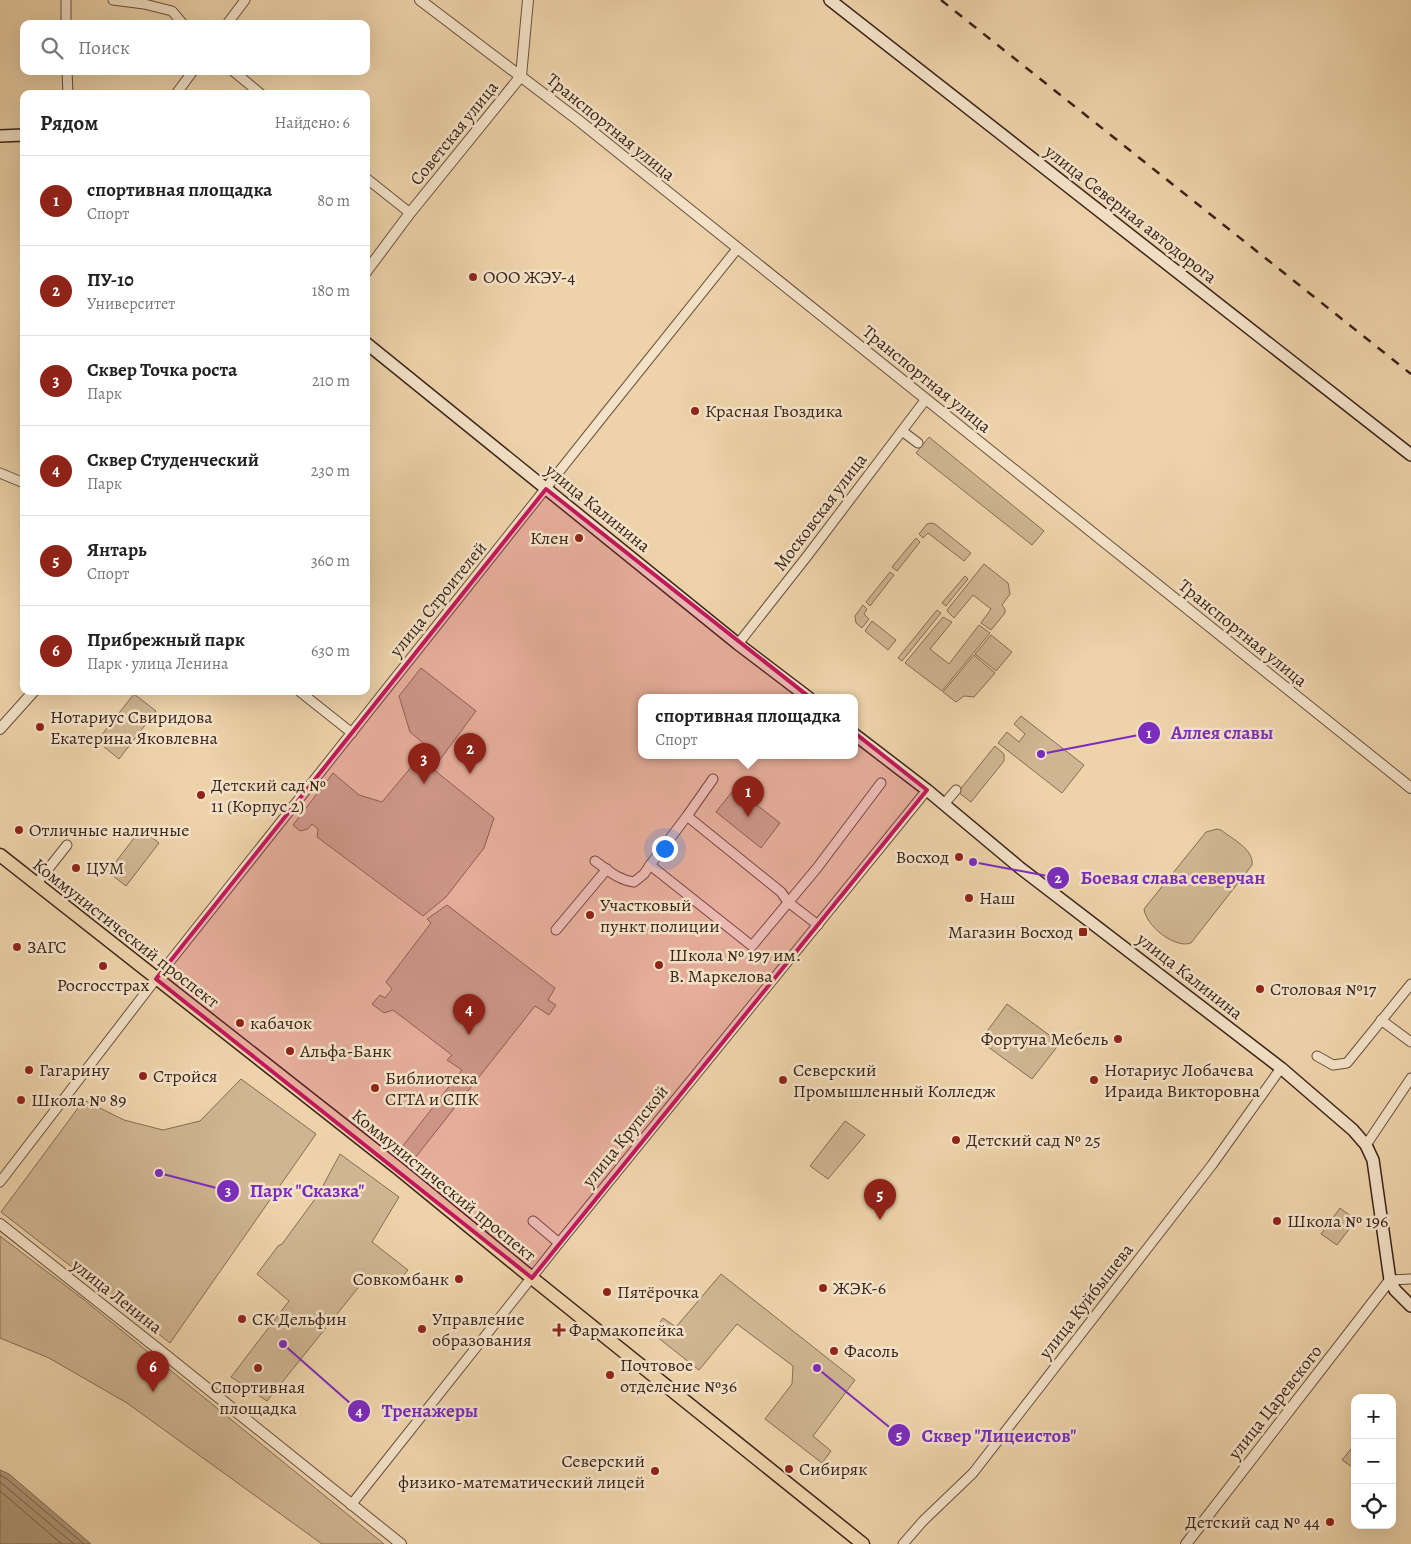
<!DOCTYPE html>
<html lang="ru">
<meta charset="utf-8">
<style>
body{margin:0;font-family:Alegreya,serif;background:#f2f2f2;color:#222}
.controls{position:absolute;right:15px;bottom:15px;display:grid;overflow:hidden;border-radius:10px;box-shadow:0 5px 20px #0002}
.controls button{width:45px;height:45px;display:grid;place-items:center;padding:0;border:0;border-bottom:1px solid #e0e0e0;background:#fff;color:#222;font:25px sans-serif}
.you{position:absolute;left:664px;top:848px;width:18px;height:18px;margin:-12px;border:4px solid #fff;border-radius:50%;background:#1a73e8;box-shadow:0 0 0 8px #1a73e833}
.badge{display:grid;place-items:center;width:32px;height:32px;border-radius:50%;background:#8f2418;color:#fff;font-size:16px;font-weight:700}
.pin{position:absolute;translate:-50% -41px;filter:drop-shadow(0 1px 2px #0008)}
.pin::after{content:'';position:absolute;top:26px;width:18px;height:15px;background:inherit;clip-path:polygon(0 0,100% 0,50% 100%)}
.popup{position:absolute;left:638px;top:694px;width:220px;height:65px;box-sizing:border-box;display:grid;place-content:center;border-radius:10px;background:#fff;filter:drop-shadow(0 1px 4px #0005);font-size:16px;white-space:nowrap;color:#767676}
.popup b{font-size:19px;color:#222}
.popup::after{content:'';position:absolute;left:50%;top:100%;margin-left:-10px;border:10px solid transparent;border-top-color:#fff}
.list{margin:0;padding:0;list-style:none}
h2{display:flex;justify-content:space-between;align-items:center;height:65px;margin:0;padding:0 20px;font-size:21px}
h2 small{font-size:16px;font-weight:400;color:#767676}
.list li{display:grid;grid-template-columns:32px 1fr auto;gap:15px;align-items:center;box-sizing:border-box;height:90px;padding:0 20px;border-top:1px solid #e0e0e0}
.list b{display:block;font-size:19px;white-space:nowrap}
.list p{margin:0;font-size:16px;white-space:nowrap;color:#767676}
.list em{font-size:16px;font-style:normal;color:#767676}
.icon{flex:none;width:28px;height:28px;fill:none;stroke:currentColor;stroke-width:2;stroke-linecap:round;stroke-linejoin:round}
.map{position:relative;flex:none;width:1411px;height:1544px;overflow:hidden}
.search{position:absolute;background:#fff;box-shadow:0 5px 20px #0002;left:20px;top:20px;width:350px;height:55px;display:flex;align-items:center;gap:12px;box-sizing:border-box;padding:0 18px;border-radius:10px;color:#767676;font-size:19px}
.panel{position:absolute;background:#fff;box-shadow:0 5px 20px #0002;left:20px;top:90px;width:350px;height:605px;border-radius:10px}
.map>svg:first-child{display:block}
</style>
<div class="map">
<svg width="1411" height="1544" viewBox="0 0 1411 1544">
<rect width="100%" height="100%" fill="#eed3aa"/>
<filter id="stains"><feTurbulence type="fractalNoise" baseFrequency=".004" numOctaves="4"/><feColorMatrix values="0 0 0 0 .2 0 0 0 0 .09 0 0 0 0 .02 0 0 0 .5 -.17"/></filter>
<radialGradient id="worn" r=".72"><stop offset=".6" stop-color="#630" stop-opacity="0"/><stop offset="1" stop-color="#630" stop-opacity=".3"/></radialGradient>
<g fill="#cfb592" stroke="#846c56">
<polygon points="929,437 1044,531 1032,545 916,453"/>
<polygon points="931,523 935,524 971,553 964,561 928,533 923,538 919,534 927,524"/>
<polygon points="916,538 920,542 897,571 892,567"/>
<polygon points="984,564 1008,583 1010,594 1002,605 1005,609 1005,613 991,630 981,623 991,609 973,595 954,618 948,612 947,610"/>
<polygon points="890,572 894,575 870,606 866,602"/>
<polygon points="965,576 968,579 946,606 942,603"/>
<polygon points="863,605 867,609 864,614 869,619 862,628 856,623 855,616"/>
<polygon points="937,610 941,613 902,661 898,658"/>
<polygon points="943,617 952,622 930,649 949,664 979,625 990,633 942,691 905,663"/>
<polygon points="872,621 896,640 888,650 865,631"/>
<polygon points="991,635 1012,652 996,671 975,654"/>
<polygon points="974,655 995,673 974,697 964,696 956,702 943,692"/>
<polygon points="421,668 476,711 433,769 494,818 484,848 446,897 423,916 317,837 318,829 312,824 308,829 300,831 293,825 333,773 359,795 382,802 428,747 410,732 399,696"/>
<polygon points="134,694 156,711 119,759 97,741"/>
<polygon points="1021,716 1084,765 1062,793 998,743 1007,732 1019,742 1025,734 1014,724"/>
<polygon points="995,746 1004,754 1004,761 971,802 958,792"/>
<polygon points="735,788 780,823 761,848 716,812"/>
<polygon points="141,829 159,843 126,886 108,872"/>
<path d="M 1217,829 L 1221,830 C 1232,839 1254,849 1252,865 L 1191,943 C 1175,949 1146,926 1144,909 L 1206,832 Z"/>
<polygon points="447,905 555,988 548,1000 556,1005 549,1015 535,1006 415,1158 402,1147 462,1070 447,1060 452,1055 393,1010 384,1013 372,1004 380,995 385,998 392,989 386,982 431,923 427,919"/>
<polygon points="1007,1004 1060,1043 1032,1079 980,1041"/>
<polygon points="241,1079 316,1134 170,1343 1,1212 84,1100 124,1120 163,1130 200,1121"/>
<polygon points="845,1121 865,1135 828,1179 810,1166"/>
<polygon points="340,1154 399,1197 372,1242 408,1270 398,1282 366,1278 267,1401 231,1377 289,1301 257,1274 278,1246 282,1244 318,1195"/>
<polygon points="1340,1208 1356,1220 1337,1245 1321,1234"/>
<polygon points="0,1236 83,1299 384,1544 322,1544 127,1403 49,1358 0,1338"/>
<polygon points="721,1274 855,1380 813,1436 831,1451 822,1463 765,1419 792,1384 793,1366 737,1324 699,1370 652,1333 663,1318 676,1327"/>
<polygon points="1355,1444 1355,1469 1342,1460"/>
</g>
<polygon fill="#b19879" stroke="#816a53" points="0,1470 9,1474 91,1544 0,1544"/>
<g fill="none" stroke-linecap="round" stroke-linejoin="round">
<g stroke="#765e4a" stroke-width="1">
<polyline points="0,1475 7,1479 84,1544"/>
<polyline points="0,1482 74,1544"/>
<polyline points="0,1491 62,1544"/>
</g>
<g stroke="#67503e" stroke-width="11">
<g id="minor">
<polyline points="66,0 66,24"/>
<polyline points="113,0 144,4 172,11 183,24"/>
<polyline points="227,24 245,0"/>
<polyline points="67,71 68,94"/>
<polyline points="233,71 261,94"/>
<polyline points="176,94 193,71"/>
<polyline points="366,178 410,213"/>
<polyline points="902,431 918,443"/>
<polyline points="0,473 24,483"/>
<polyline points="738,644 808,555 926,399"/>
<polyline points="299,691 352,733"/>
<polyline points="713,779 687,816 781,892 788,902 818,925"/>
<polyline points="944,804 956,790"/>
<polyline points="687,816 650,865 752,946 817,868 881,783"/>
<path d="M 595,861 C 608,870 618,880 634,882 L 644,874 L 650,865"/>
<polyline points="37,883 67,845"/>
<polyline points="556,930 607,869"/>
<polyline points="1381,1020 1411,1042"/>
<polyline points="1317,1056 1333,1065 1347,1063 1411,984"/>
<polyline points="1366,1145 1411,1078"/>
<polyline points="0,1182 156,979 604,415 737,249"/>
<polyline points="533,1221 559,1243"/>
<polyline points="1390,1280 1411,1279"/>
<polyline points="351,1505 559,1243 927,790"/>
<polyline points="903,1544 923,1521 973,1473 1212,1165 1281,1068"/>
</g>
</g>
<g stroke="#67503e" stroke-width="12">
<g id="tertiary">
<polyline points="420,0 578,120 1411,788"/>
<polyline points="366,272 410,213 521,76 528,0"/>
<polyline points="0,729 34,691"/>
<polyline points="0,1224 167,1356 401,1544"/>
<polyline points="1186,1544 1390,1280"/>
</g>
</g>
<g stroke="#3a241a" stroke-width="14">
<g id="secondary">
<polyline points="830,0 1411,455"/>
<polyline points="0,136 24,135"/>
<polyline points="366,343 738,644 809,698"/>
<polyline points="854,734 927,790 1019,867 1281,1068 1353,1130 1366,1145 1373,1160 1390,1280 1395,1290 1411,1306"/>
</g>
</g>
<g stroke="#3a241a" stroke-width="15">
<polyline id="primary" points="0,855 399,1169 532,1278 863,1544"/>
</g>
<use href="#minor" stroke="#f4e2c8" stroke-width="9"/>
<use href="#tertiary" stroke="#f4e2c8" stroke-width="10"/>
<use href="#secondary" stroke="#f4e2c8" stroke-width="11"/>
<use href="#primary" stroke="#eed3aa" stroke-width="12"/>
<polyline stroke="#3a241a" stroke-width="2.5" stroke-dasharray="9 9" stroke-linecap="butt" points="941,0 1411,374"/>
</g>
<path fill="#c2185b" fill-opacity="0.2" stroke="#c2185b" stroke-width="4" stroke-linejoin="round" d="M 546,489 L 927,790 L 532,1278 L 156,979 Z"/>
<g fill="#8f2418" stroke="#f4e2c8" stroke-width="2">
<circle cx="473" cy="277" r="5"/>
<circle cx="695" cy="411" r="5"/>
<circle cx="579" cy="538" r="5"/>
<circle cx="40" cy="727" r="5"/>
<circle cx="201" cy="795" r="5"/>
<circle cx="19" cy="830" r="5"/>
<circle cx="959" cy="857" r="5"/>
<circle cx="76" cy="868" r="5"/>
<circle cx="969" cy="898" r="5"/>
<circle cx="590" cy="915" r="5"/>
<rect x="1078" y="927" width="10" height="10" rx="2.5"/>
<circle cx="17" cy="947" r="5"/>
<circle cx="659" cy="965" r="5"/>
<circle cx="103" cy="966" r="5"/>
<circle cx="1260" cy="989" r="5"/>
<circle cx="240" cy="1023" r="5"/>
<circle cx="1118" cy="1039" r="5"/>
<circle cx="290" cy="1051" r="5"/>
<circle cx="29" cy="1070" r="5"/>
<circle cx="143" cy="1076" r="5"/>
<circle cx="783" cy="1080" r="5"/>
<circle cx="1094" cy="1080" r="5"/>
<circle cx="375" cy="1088" r="5"/>
<circle cx="21" cy="1100" r="5"/>
<circle cx="956" cy="1140" r="5"/>
<circle cx="1277" cy="1221" r="5"/>
<circle cx="459" cy="1279" r="5"/>
<circle cx="823" cy="1288" r="5"/>
<circle cx="607" cy="1292" r="5"/>
<circle cx="242" cy="1319" r="5"/>
<circle cx="422" cy="1329" r="5"/>
<path d="M556.5 1322.5h5v5h5v5h-5v5h-5v-5h-5v-5h5z"/>
<circle cx="834" cy="1351" r="5"/>
<circle cx="258" cy="1368" r="5"/>
<circle cx="610" cy="1375" r="5"/>
<circle cx="789" cy="1469" r="5"/>
<circle cx="655" cy="1471" r="5"/>
<circle cx="1330" cy="1522" r="5"/>
</g>
<g text-anchor="middle" stroke-width="5" stroke-linejoin="round" paint-order="stroke">
<g font-size="18" fill="#3a241a" stroke="#f4e2c8">
<text transform="translate(611 127) rotate(39)" y="6">Транспортная улица</text>
<text transform="translate(454 133) rotate(-51)" y="6">Советская улица</text>
<text transform="translate(1131 214) rotate(38)" y="6">улица Северная автодорога</text>
<text transform="translate(927 379) rotate(39)" y="6">Транспортная улица</text>
<text transform="translate(598 508) rotate(39)" y="6">улица Калинина</text>
<text transform="translate(820 512) rotate(-53)" y="6">Московская улица</text>
<text transform="translate(438 599) rotate(-51)" y="6">улица Строителей</text>
<text transform="translate(1243 633) rotate(39)" y="6">Транспортная улица</text>
<text transform="translate(126 933) rotate(38)" y="6">Коммунистический проспект</text>
<text transform="translate(1190 976) rotate(38)" y="6">улица Калинина</text>
<text transform="translate(625 1136) rotate(-51)" y="6">улица Крупской</text>
<text transform="translate(444 1185) rotate(39)" y="6">Коммунистический проспект</text>
<text transform="translate(117 1296) rotate(38)" y="6">улица Ленина</text>
<text transform="translate(1086 1301) rotate(-52)" y="6">улица Куйбышева</text>
<text transform="translate(1275 1402) rotate(-52)" y="6">улица Царевского</text>
</g>
<g font-size="18" fill="#3a241a" stroke="#f4e2c8" text-anchor="start">
<text x="483" y="283">ООО ЖЭУ-4</text>
<text x="705" y="417">Красная Гвоздика</text>
<text x="569" y="544" text-anchor="end">Клен</text>
<text x="50" y="723">Нотариус Свиридова<tspan x="50" dy="21">Екатерина Яковлевна</tspan></text>
<text x="211" y="791">Детский сад №<tspan x="211" dy="21">11 (Корпус 2)</tspan></text>
<text x="29" y="836">Отличные наличные</text>
<text x="949" y="863" text-anchor="end">Восход</text>
<text x="86" y="874">ЦУМ</text>
<text x="979" y="904">Наш</text>
<text x="600" y="911">Участковый<tspan x="600" dy="21">пункт полиции</tspan></text>
<text x="1073" y="938" text-anchor="end">Магазин Восход</text>
<text x="27" y="953">ЗАГС</text>
<text x="669" y="961">Школа № 197 им.<tspan x="669" dy="21">В. Маркелова</tspan></text>
<text x="103" y="991" text-anchor="middle">Росгосстрах</text>
<text x="1270" y="995">Столовая №17</text>
<text x="250" y="1029">кабачок</text>
<text x="1108" y="1045" text-anchor="end">Фортуна Мебель</text>
<text x="300" y="1057">Альфа-Банк</text>
<text x="39" y="1076">Гагарину</text>
<text x="793" y="1076">Северский<tspan x="793" dy="21">Промышленный Колледж</tspan></text>
<text x="1104" y="1076">Нотариус Лобачева<tspan x="1104" dy="21">Ираида Викторовна</tspan></text>
<text x="153" y="1082">Стройся</text>
<text x="385" y="1084">Библиотека<tspan x="385" dy="21">СГТА и СПК</tspan></text>
<text x="31" y="1106">Школа № 89</text>
<text x="966" y="1146">Детский сад № 25</text>
<text x="1287" y="1227">Школа № 196</text>
<text x="449" y="1285" text-anchor="end">Совкомбанк</text>
<text x="833" y="1294">ЖЭК-6</text>
<text x="617" y="1298">Пятёрочка</text>
<text x="252" y="1325">СК Дельфин</text>
<text x="432" y="1325">Управление<tspan x="432" dy="21">образования</tspan></text>
<text x="569" y="1336">Фармакопейка</text>
<text x="844" y="1357">Фасоль</text>
<text x="620" y="1371">Почтовое<tspan x="620" dy="21">отделение №36</tspan></text>
<text x="258" y="1393" text-anchor="middle">Спортивная<tspan x="258" dy="21">площадка</tspan></text>
<text x="645" y="1467" text-anchor="end">Северский<tspan x="645" dy="21">физико-математический лицей</tspan></text>
<text x="799" y="1475">Сибиряк</text>
<text x="1320" y="1528" text-anchor="end">Детский сад № 44</text>
</g>
</g>
<path fill="none" stroke="#7b2cbf" stroke-width="2" d="M1041 754L1149 733M973 862L1058 878M159 1173L228 1191M283 1344L359 1411M817 1368L899 1435"/>
<g fill="#7b2cbf" stroke="#f4e2c8" stroke-width="2">
<circle cx="1041" cy="754" r="5"/>
<circle cx="973" cy="862" r="5"/>
<circle cx="159" cy="1173" r="5"/>
<circle cx="283" cy="1344" r="5"/>
<circle cx="817" cy="1368" r="5"/>
<circle cx="1149" cy="733" r="12"/>
<circle cx="1058" cy="878" r="12"/>
<circle cx="228" cy="1191" r="12"/>
<circle cx="359" cy="1411" r="12"/>
<circle cx="899" cy="1435" r="12"/>
</g>
<g font-size="15" text-anchor="middle" font-weight="bold" fill="#fff">
<text x="1149" y="738">1</text>
<text x="1058" y="883">2</text>
<text x="228" y="1196">3</text>
<text x="359" y="1416">4</text>
<text x="899" y="1440">5</text>
</g>
<g font-size="19" text-anchor="middle" font-weight="bold" fill="#7b2cbf" stroke="#f4e2c8" stroke-width="5" stroke-linejoin="round" paint-order="stroke">
<text x="1222" y="739">Аллея славы</text>
<text x="1173" y="884">Боевая слава северчан</text>
<text x="307" y="1197">Парк "Сказка"</text>
<text x="430" y="1417">Тренажеры</text>
<text x="999" y="1442">Сквер "Лицеистов"</text>
</g>
<rect width="100%" height="100%" filter="url(#stains)"/>
<rect width="100%" height="100%" fill="url(#worn)"/>
</svg>
<div class="controls">
<button>+</button>
<button>−</button>
<button><svg class="icon" aria-label="locate" viewBox="0 0 24 24"><circle cx="12" cy="12" r="6"/><path d="M12 2v4M12 18v4M2 12h4M18 12h4"/></svg></button>
</div>
<div class="you"></div>
<div class="pin badge" style="left:748px;top:817px">1</div>
<div class="popup"><b>спортивная площадка</b>Спорт</div>
<div class="pin badge" style="left:470px;top:774px">2</div>
<div class="pin badge" style="left:424px;top:784px">3</div>
<div class="pin badge" style="left:469px;top:1035px">4</div>
<div class="pin badge" style="left:880px;top:1220px">5</div>
<div class="pin badge" style="left:153px;top:1392px">6</div>
<div class="search"><svg class="icon" aria-label="search" viewBox="0 0 24 24"><circle cx="10" cy="10" r="6"/><path d="M15 15l6 6"/></svg>Поиск</div>
<section class="panel">
<h2>Рядом<small>Найдено: 6</small></h2>
<ul class="list">
<li><span class="badge">1</span><div><b>спортивная площадка</b><p>Спорт</p></div><em>80 m</em></li>
<li><span class="badge">2</span><div><b>ПУ-10</b><p>Университет</p></div><em>180 m</em></li>
<li><span class="badge">3</span><div><b>Сквер Точка роста</b><p>Парк</p></div><em>210 m</em></li>
<li><span class="badge">4</span><div><b>Сквер Студенческий</b><p>Парк</p></div><em>230 m</em></li>
<li><span class="badge">5</span><div><b>Янтарь</b><p>Спорт</p></div><em>360 m</em></li>
<li><span class="badge">6</span><div><b>Прибрежный парк</b><p>Парк · улица Ленина</p></div><em>630 m</em></li>
</ul>
</section>
</div>
